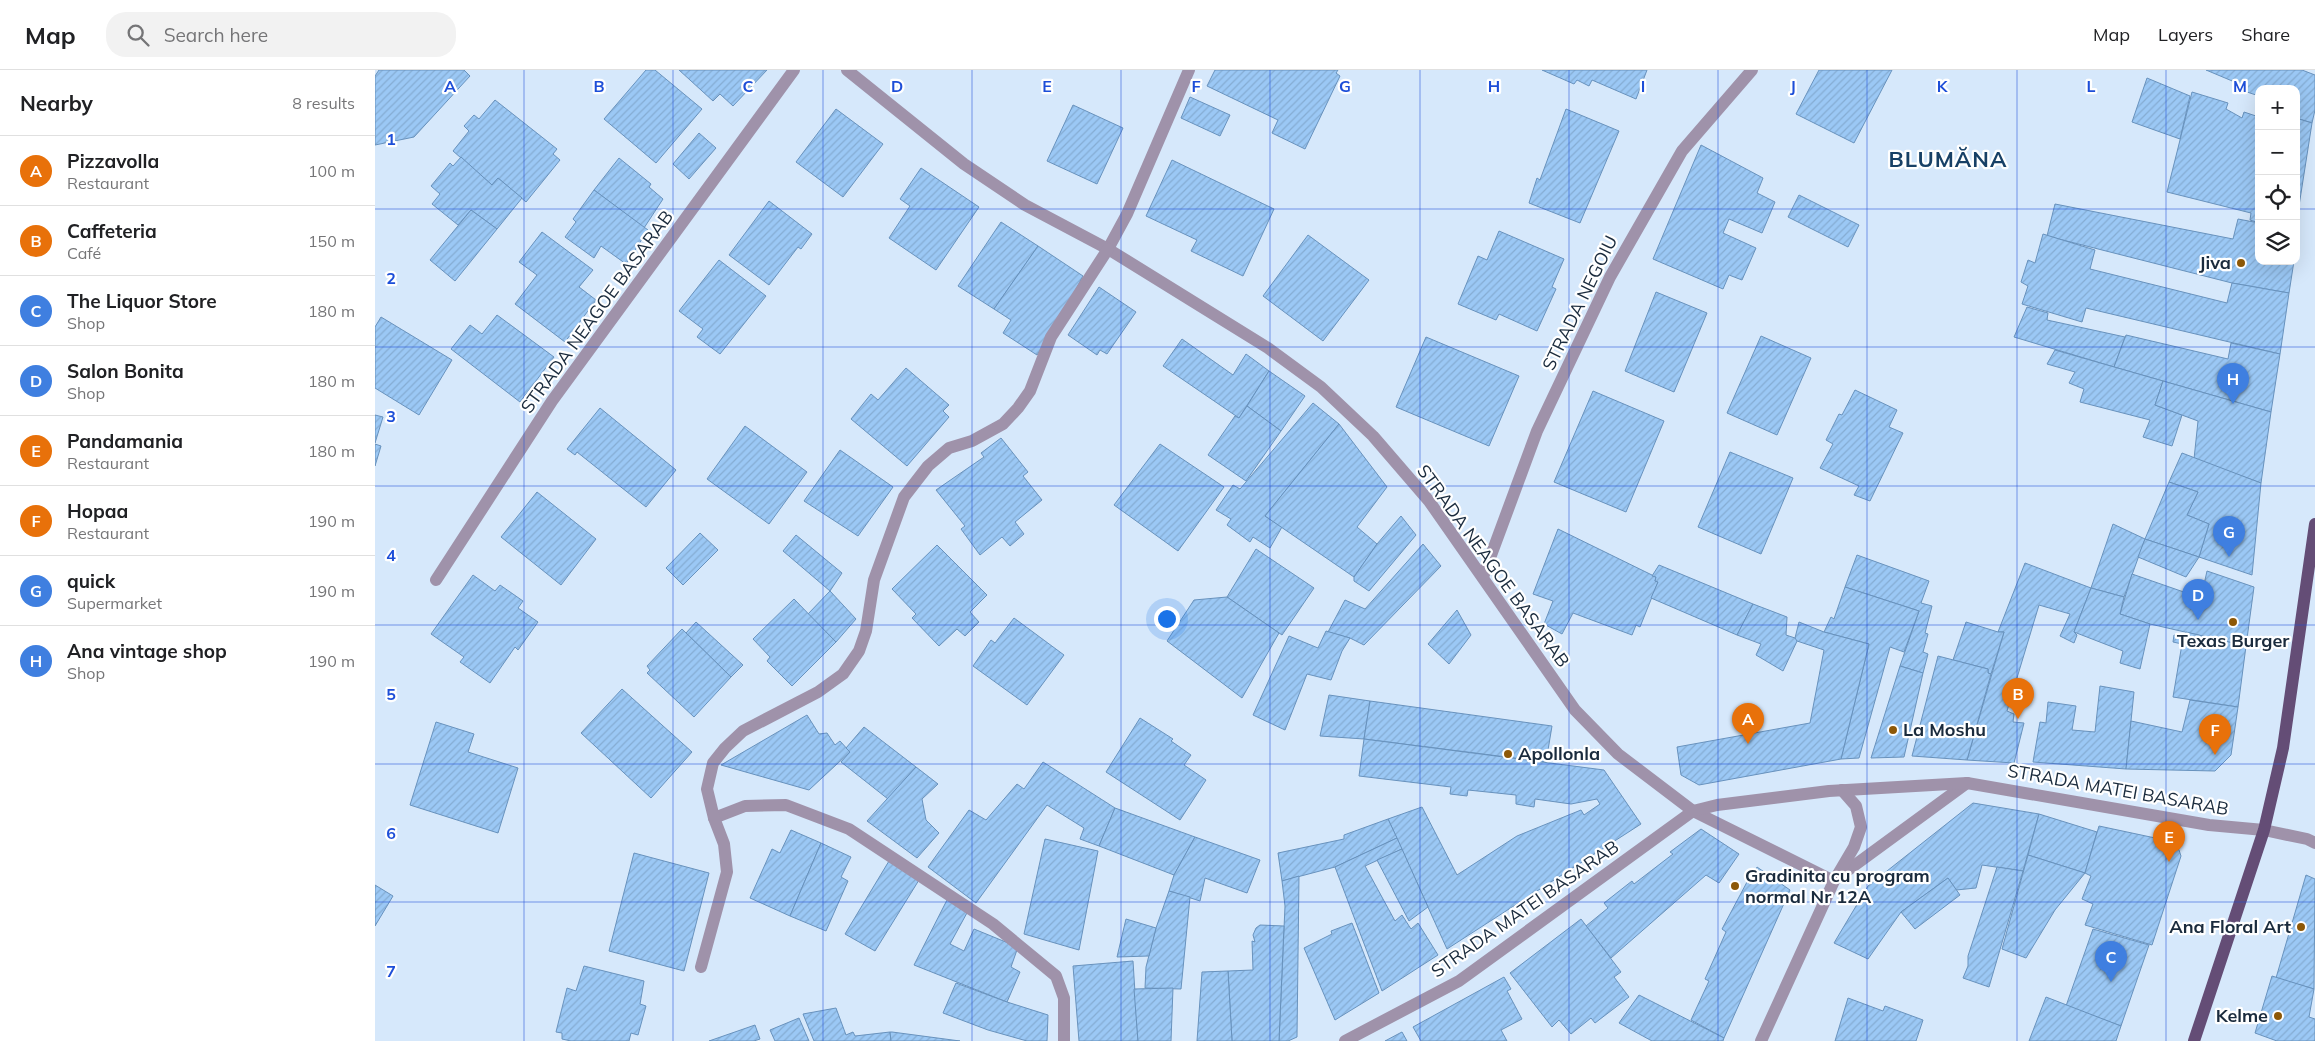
<!DOCTYPE html>
<meta charset="utf-8">
<style>
body{margin:0;font-family:Mulish,sans-serif;background:#f2f2f2;color:#202124}
.controls{position:absolute;right:15px;top:15px;display:grid;overflow:hidden;border-radius:10px;box-shadow:0 5px 20px #0002}
.controls button{width:45px;height:45px;display:grid;place-items:center;padding:0;border:0;border-bottom:1px solid #e0e0e0;background:#fff;color:#202124;font:25px sans-serif}
.you{position:absolute;left:791px;top:548px;width:18px;height:18px;margin:-12px;border:4px solid #fff;border-radius:50%;background:#1a73e8;box-shadow:0 0 0 8px #1a73e833}
.badge{display:grid;place-items:center;width:32px;height:32px;border-radius:50%;background:#8d5807;color:#fff;font-size:16px;font-weight:700}
.pin{position:absolute;translate:-50% -41px;filter:drop-shadow(0 1px 2px #0008)}
.pin::after{content:'';position:absolute;top:26px;width:18px;height:15px;background:inherit;clip-path:polygon(0 0,100% 0,50% 100%)}
.list{margin:0;padding:0;list-style:none}
h2{display:flex;justify-content:space-between;align-items:center;height:65px;margin:0;padding:0 20px;font-size:21px}
h2 small{font-size:16px;font-weight:400;color:#757577}
.list li{display:grid;grid-template-columns:32px 1fr auto;gap:15px;align-items:center;box-sizing:border-box;height:70px;padding:0 20px;border-top:1px solid #e0e0e0}
.list b{display:block;font-size:19px;white-space:nowrap}
.list p{margin:0;font-size:16px;white-space:nowrap;color:#757577}
.list em{font-size:16px;font-style:normal;color:#757577}
.icon{flex:none;width:28px;height:28px;fill:none;stroke:currentColor;stroke-width:2;stroke-linecap:round;stroke-linejoin:round}
.map{position:relative;flex:none;width:1940px;height:971px;overflow:hidden}
header{display:flex;align-items:center;gap:30px;box-sizing:border-box;height:70px;padding:0 25px;background:#fff;border-bottom:1px solid #e0e0e0}
header strong{font-size:24px}
nav{display:flex;gap:28px;margin-inline-start:auto;font-size:18px}
.search{width:350px;height:45px;background:#f2f2f2;display:flex;align-items:center;gap:12px;box-sizing:border-box;padding:0 18px;border-radius:20px;color:#757577;font-size:19px}
main{display:flex}
aside{flex:1;background:#fff}
.map>svg:first-child{display:block}
</style>
<header>
<strong>Map</strong>
<div class="search"><svg class="icon" aria-label="search" viewBox="0 0 24 24"><circle cx="10" cy="10" r="6"/><path d="M15 15l6 6"/></svg>Search here</div>
<nav><a>Map</a><a>Layers</a><a>Share</a></nav>
</header>
<main>
<aside>
<h2>Nearby<small>8 results</small></h2>
<ul class="list">
<li><span class="badge" style="background:#e8710a">A</span><div><b>Pizzavolla</b><p>Restaurant</p></div><em>100 m</em></li>
<li><span class="badge" style="background:#e8710a">B</span><div><b>Caffeteria</b><p>Café</p></div><em>150 m</em></li>
<li><span class="badge" style="background:#3f7fe0">C</span><div><b>The Liquor Store</b><p>Shop</p></div><em>180 m</em></li>
<li><span class="badge" style="background:#3f7fe0">D</span><div><b>Salon Bonita</b><p>Shop</p></div><em>180 m</em></li>
<li><span class="badge" style="background:#e8710a">E</span><div><b>Pandamania</b><p>Restaurant</p></div><em>180 m</em></li>
<li><span class="badge" style="background:#e8710a">F</span><div><b>Hopaa</b><p>Restaurant</p></div><em>190 m</em></li>
<li><span class="badge" style="background:#3f7fe0">G</span><div><b>quick</b><p>Supermarket</p></div><em>190 m</em></li>
<li><span class="badge" style="background:#3f7fe0">H</span><div><b>Ana vintage shop</b><p>Shop</p></div><em>190 m</em></li>
</ul>
</aside>
<div class="map">
<svg width="1940" height="971" viewBox="0 0 1940 971">
<defs>
<pattern id="building-hatch" width="6" height="6" patternUnits="userSpaceOnUse" patternTransform="scale(1.25)"><rect width="6" height="6" fill="#9bc8f5"/><path d="M-1 1l2-2M0 6l6-6M5 7l2-2" fill="none" stroke="#85acd3"/></pattern>
</defs>
<rect width="100%" height="100%" fill="#d6e8fb"/>
<g fill="url(#building-hatch)" stroke="#6892bd">
<polygon points="4,0 89,0 95,6 39,67 0,75 0,6"/>
<polygon points="271,0 280,0 327,39 281,93 229,49"/>
<polygon points="304,0 392,0 358,36 345,24 338,31"/>
<polygon points="840,0 963,0 961,3 965,6 930,79 897,63 903,50 832,16"/>
<polygon points="1167,0 1272,0 1261,29 1217,10 1214,16 1202,10 1199,14"/>
<polygon points="1444,0 1517,0 1479,73 1421,44"/>
<polygon points="1831,0 1927,0 1940,5 1940,40 1937,53 1921,48 1921,19 1884,19 1884,26 1860,18 1862,13"/>
<polygon points="1772,8 1815,26 1805,69 1757,52"/>
<polygon points="1817,22 1853,33 1851,39 1867,48 1869,42 1884,47 1884,153 1875,150 1876,143 1792,122"/>
<polygon points="815,27 855,45 845,66 806,48"/>
<polygon points="120,30 182,79 178,84 185,90 151,132 123,108 117,115 78,81 94,61 89,56 99,45 104,49"/>
<polygon points="698,35 748,58 722,114 672,91"/>
<polygon points="461,39 508,74 468,127 421,92"/>
<polygon points="1191,39 1244,61 1205,153 1154,133 1162,108 1165,110"/>
<polygon points="1921,48 1937,53 1921,155"/>
<polygon points="324,63 341,78 314,109 298,94"/>
<polygon points="1326,75 1388,108 1382,123 1400,132 1387,163 1354,149 1348,163 1381,178 1367,210 1354,205 1348,219 1278,189"/>
<polygon points="86,87 117,115 123,108 147,128 122,159 96,140 83,155 57,134 65,124 56,116 75,93 78,96"/>
<polygon points="244,88 276,114 274,117 288,129 269,158 219,120"/>
<polygon points="797,90 899,139 868,206 816,181 822,170 771,146"/>
<polygon points="546,98 604,137 561,200 514,168 535,136 525,129"/>
<polygon points="219,120 273,160 251,194 226,176 219,188 190,167 201,152 198,149"/>
<polygon points="1424,125 1484,155 1473,177 1413,147"/>
<polygon points="394,131 437,164 426,179 423,177 394,215 354,185"/>
<polygon points="1680,134 1858,169 1863,149 1884,153 1884,191 1919,191 1914,223 1857,213 1672,166"/>
<polygon points="96,140 122,159 80,211 55,190"/>
<polygon points="626,152 663,176 619,239 583,216"/>
<polygon points="1124,161 1189,189 1177,217 1181,219 1162,261 1124,244 1121,250 1083,234 1103,186 1112,190"/>
<polygon points="167,162 218,200 204,217 221,230 190,272 140,234 162,205 144,192"/>
<polygon points="1668,164 1720,180 1715,199 1852,233 1857,213 1914,223 1905,284 1711,238 1707,252 1647,234 1653,216 1646,212 1653,190 1660,193"/>
<polygon points="933,165 994,210 948,271 888,226"/>
<polygon points="663,176 708,206 681,257 662,285 628,263 636,250 619,239"/>
<polygon points="344,190 391,226 345,284 322,267 328,259 304,241"/>
<polygon points="724,217 761,242 732,284 725,280 722,285 693,265"/>
<polygon points="1281,222 1332,243 1299,322 1250,301"/>
<polygon points="1652,237 1673,243 1672,250 1750,267 1739,297 1639,267"/>
<polygon points="122,245 179,287 145,332 76,279 95,255 107,264"/>
<polygon points="6,247 77,290 44,345 0,318 0,257"/>
<polygon points="1751,265 1853,289 1856,273 1905,284 1896,342 1739,297"/>
<polygon points="1386,266 1436,288 1402,365 1352,343"/>
<polygon points="1051,267 1144,306 1114,376 1021,337"/>
<polygon points="807,269 858,305 871,284 894,301 864,348 788,296"/>
<polygon points="1680,280 1788,311 1780,335 1807,345 1797,376 1768,367 1775,350 1705,332 1709,319 1694,313 1700,302 1672,294"/>
<polygon points="531,298 574,335 568,341 574,347 532,396 476,349 496,324 503,330"/>
<polygon points="894,301 930,326 906,361 872,336"/>
<polygon points="1788,311 1896,342 1886,413 1819,389 1823,351 1780,335"/>
<polygon points="1480,320 1522,340 1514,357 1528,363 1495,431 1479,425 1484,416 1445,398 1458,374 1451,370 1464,344 1467,345"/>
<polygon points="1218,321 1289,351 1251,442 1179,412"/>
<polygon points="938,333 964,354 890,446 907,457 895,478 878,467 875,472 852,455 856,449 841,440 858,415 865,419"/>
<polygon points="872,336 906,361 871,411 833,385 860,346 864,348"/>
<polygon points="225,338 301,400 271,437 202,382 200,385 192,379"/>
<polygon points="0,345 8,347 0,373"/>
<polygon points="964,354 1012,417 982,457 1002,474 979,507 890,446"/>
<polygon points="370,356 432,402 394,454 332,409"/>
<polygon points="626,368 653,402 648,406 667,430 640,452 649,464 635,476 627,467 605,485 586,459 590,456 561,420 609,387 606,383"/>
<polygon points="0,374 6,376 0,396"/>
<polygon points="785,374 849,417 803,481 739,435"/>
<polygon points="465,380 518,417 483,466 429,431"/>
<polygon points="1355,382 1418,408 1386,484 1323,457"/>
<polygon points="1807,383 1886,413 1877,505 1824,487 1834,454 1812,445 1823,422 1794,412"/>
<polygon points="1794,412 1823,422 1812,445 1834,454 1824,487 1770,469"/>
<polygon points="162,422 221,469 186,515 126,467"/>
<polygon points="1026,446 1041,465 994,521 979,511 979,507 1002,474"/>
<polygon points="1738,454 1770,469 1749,527 1716,518"/>
<polygon points="1183,459 1281,507 1280,511 1283,512 1265,557 1261,555 1257,565 1198,543 1187,564 1169,554 1178,531 1158,524"/>
<polygon points="325,463 343,480 308,515 291,498"/>
<polygon points="421,465 467,503 455,521 408,481"/>
<polygon points="1770,469 1824,487 1811,507 1763,487"/>
<polygon points="1048,474 1066,496 989,575 975,568 953,562 970,530 990,539"/>
<polygon points="562,475 612,525 595,542 604,552 590,566 582,559 564,576 537,548 541,544 517,519"/>
<polygon points="881,479 939,518 907,565 852,527"/>
<polygon points="1482,485 1554,511 1546,533 1557,536 1550,563 1553,564 1548,582 1553,584 1548,603 1525,596 1544,541 1470,517"/>
<polygon points="1650,493 1716,518 1699,562 1702,565 1699,573 1685,566 1695,544 1664,535 1632,641 1639,644 1638,652 1649,653 1639,693 1592,690 1629,562 1623,562"/>
<polygon points="1284,495 1378,534 1362,565 1276,528 1283,512 1280,511 1281,507 1277,506"/>
<polygon points="1832,501 1879,517 1871,576 1775,554 1745,544 1757,504 1826,528"/>
<polygon points="98,505 120,521 125,515 148,531 143,538 163,552 143,580 140,577 115,613 85,592 89,587 56,564"/>
<polygon points="1470,517 1544,541 1529,582 1515,577 1484,688 1466,689 1494,574 1449,562 1456,547 1459,549"/>
<polygon points="1716,518 1749,527 1745,544 1775,554 1765,599 1745,593 1748,581 1699,562"/>
<polygon points="455,521 481,549 461,572 433,544"/>
<polygon points="852,527 904,563 867,628 792,571 819,530"/>
<polygon points="419,529 461,572 417,616 392,591 395,587 378,569"/>
<polygon points="1378,534 1412,547 1411,565 1423,569 1408,601 1381,585 1386,574 1362,565"/>
<polygon points="1082,540 1096,565 1074,594 1053,574"/>
<polygon points="639,548 689,585 652,635 598,596 616,570 620,573"/>
<polygon points="321,552 368,595 356,607 311,563"/>
<polygon points="1424,552 1449,562 1494,574 1466,689 1324,715 1306,705 1302,677 1435,653 1449,580 1422,571 1420,568"/>
<polygon points="1591,552 1623,562 1629,562 1616,604 1613,603 1613,599 1578,590"/>
<polygon points="307,559 356,607 319,647 272,603 275,600 272,596"/>
<polygon points="951,561 975,568 967,581 956,610 932,604 910,660 878,645 914,566 943,578"/>
<polygon points="1811,562 1871,576 1863,637 1798,627 1807,574 1798,572 1799,565 1808,568"/>
<polygon points="1563,586 1613,599 1613,603 1616,604 1592,690 1537,686"/>
<polygon points="1525,596 1548,603 1529,687 1496,688"/>
<polygon points="1725,616 1759,622 1751,699 1658,692 1665,652 1671,653 1673,632 1701,636 1697,660 1720,662"/>
<polygon points="247,619 317,682 276,728 206,663"/>
<polygon points="954,625 995,631 989,669 945,666"/>
<polygon points="1815,630 1863,637 1856,685 1840,701 1751,699 1756,651 1807,662"/>
<polygon points="995,631 1177,656 1171,692 989,669"/>
<polygon points="432,645 444,664 452,663 460,675 465,671 475,682 434,720 346,695"/>
<polygon points="765,648 798,669 796,671 816,685 809,695 831,710 805,750 731,702"/>
<polygon points="61,652 99,664 93,682 143,698 123,763 35,735"/>
<polygon points="489,657 541,697 513,729 466,692 475,682 471,678"/>
<polygon points="989,669 1229,700 1266,754 1072,879 1013,749 1047,737 1082,805 1142,766 1206,740 1209,745 1225,734 1222,729 1196,734 1160,729 1159,737 1141,734 1141,725 1093,720 1092,726 1075,724 1076,717 984,706"/>
<polygon points="668,692 740,738 724,776 705,769 709,758 672,735 601,833 553,797 594,740 611,750 642,714 649,719"/>
<polygon points="541,697 563,714 547,729 551,750 564,763 542,788 492,751"/>
<polygon points="1598,733 1664,744 1648,801 1607,795 1601,818 1581,820 1573,808 1526,842 1493,889 1459,873 1493,816"/>
<polygon points="740,738 820,767 799,805 724,776"/>
<polygon points="1664,744 1722,762 1710,803 1653,785"/>
<polygon points="1013,749 1022,768 960,797 907,811 903,783 969,769 969,765"/>
<polygon points="1724,756 1799,772 1804,780 1806,786 1777,875 1710,855 1718,834 1707,829 1716,806 1710,803"/>
<polygon points="1326,759 1364,784 1344,813 1331,805 1236,888 1211,856 1233,838 1229,833 1257,811 1259,814 1298,784 1295,782"/>
<polygon points="416,760 446,773 415,846 375,828 397,779 405,783"/>
<polygon points="820,767 885,790 872,823 830,808 825,831 794,821 799,805"/>
<polygon points="1022,768 1027,779 990,796 1020,851 1027,845 1036,859 1043,853 1063,885 1007,921 960,797"/>
<polygon points="670,769 723,781 704,880 649,864"/>
<polygon points="446,773 476,787 466,807 473,811 451,861 415,846"/>
<polygon points="1027,779 1053,837 1034,851 1002,790"/>
<polygon points="259,783 334,803 309,901 234,881"/>
<polygon points="1653,785 1710,803 1680,840 1651,888 1627,879"/>
<polygon points="514,791 544,810 500,881 470,864"/>
<polygon points="1382,797 1415,820 1349,968 1316,950 1334,911 1330,909 1351,862 1347,859 1372,812 1374,814"/>
<polygon points="1622,797 1648,801 1614,917 1588,908 1593,896 1593,886"/>
<polygon points="1931,805 1940,809 1939,919 1901,908"/>
<polygon points="924,806 922,967 913,971 904,971 910,836 907,811"/>
<polygon points="1573,808 1585,825 1540,859 1526,842"/>
<polygon points="0,815 18,826 0,856"/>
<polygon points="794,821 815,827 806,919 770,918 771,897 781,858"/>
<polygon points="572,830 593,841 575,874 589,881 599,859 643,877 636,897 645,902 632,932 539,895"/>
<polygon points="751,849 781,858 774,886 742,887"/>
<polygon points="1206,849 1246,902 1239,907 1254,927 1220,953 1216,948 1196,964 1184,950 1177,957 1135,903"/>
<polygon points="977,853 1004,923 960,950 929,878 957,864 956,861"/>
<polygon points="885,855 909,856 904,971 857,971 853,901 878,900 877,871 880,872 878,865 881,858"/>
<polygon points="1718,859 1774,875 1746,956 1691,936"/>
<polygon points="758,891 763,971 704,971 698,896"/>
<polygon points="209,896 269,911 265,934 271,936 263,965 256,963 254,971 196,971 187,969 187,963 181,962 192,918 201,921"/>
<polygon points="853,901 857,971 822,971 827,902"/>
<polygon points="1897,906 1939,919 1934,947 1940,949 1940,971 1902,971 1880,963"/>
<polygon points="1129,907 1136,919 1132,921 1147,949 1126,960 1132,971 1046,971 1038,957"/>
<polygon points="581,913 632,932 673,945 672,971 652,971 613,960 568,943"/>
<polygon points="798,918 796,971 763,971 759,919"/>
<polygon points="1264,925 1349,968 1348,971 1277,971 1244,953"/>
<polygon points="1671,927 1746,956 1741,971 1654,971"/>
<polygon points="1473,928 1508,941 1510,936 1548,950 1541,971 1460,971"/>
<polygon points="461,938 471,965 478,962 480,966 515,962 516,971 439,971 428,944"/>
<polygon points="424,948 434,971 400,971 395,960"/>
<polygon points="380,955 385,969 379,971 334,971"/>
<polygon points="515,962 517,962 585,971 516,971"/>
<polygon points="1027,962 1032,971 1010,971 1025,963"/>
</g>
<g fill="none" stroke-linecap="round" stroke-linejoin="round">
<polyline stroke="#9f92aa" stroke-width="12" points="733,179 752,144 814,0"/>
<g stroke="#9f92aa" stroke-width="12">
<polyline points="472,0 589,94 650,135 733,179 893,278 946,317 998,366 1054,431 1200,640 1243,684 1318,741 1459,811"/>
<polyline points="1108,507 1162,361 1235,207 1307,81 1377,0"/>
<polyline points="61,510 177,331 419,0"/>
<polyline points="339,748 370,736 411,735 474,759 618,854 681,906 689,928 689,971"/>
<polyline points="1465,806 1592,713"/>
<polyline points="326,897 352,802 349,774 339,748 332,719 338,693 350,678 368,661 443,622 468,604 484,581 491,561 499,510 529,427 553,396 574,378 597,371 628,354 643,338 655,321 676,267 733,179"/>
<polyline points="970,971 1084,911 1318,741 1342,735 1454,721 1592,713 1834,755 1889,760 1932,769 1940,773"/>
<polyline points="1386,971 1459,811 1479,777 1486,757 1481,736 1467,720"/>
</g>
<polyline stroke="#644d76" stroke-width="12" points="1819,971 1889,760 1908,678 1940,454"/>
</g>
<path fill="none" stroke="#1d4ed8" stroke-width="1" stroke-opacity="0.55" d="M 149,0 L 149,971M 298,0 L 298,971M 448,0 L 448,971M 597,0 L 597,971M 746,0 L 746,971M 895,0 L 895,971M 1045,0 L 1045,971M 1194,0 L 1194,971M 1343,0 L 1343,971M 1492,0 L 1492,971M 1642,0 L 1642,971M 1791,0 L 1791,971M 0,139 L 1884,139M 1921,139 L 1940,139M 0,277 L 1940,277M 0,416 L 1940,416M 0,555 L 1940,555M 0,694 L 1940,694M 0,832 L 1940,832"/>
<g fill="#8d5807" stroke="#fff" stroke-width="2">
<circle cx="1866" cy="193" r="5"/>
<circle cx="1858" cy="552" r="5"/>
<circle cx="1518" cy="660" r="5"/>
<circle cx="1133" cy="684" r="5"/>
<circle cx="1360" cy="816" r="5"/>
<circle cx="1926" cy="857" r="5"/>
<circle cx="1903" cy="946" r="5"/>
</g>
<g text-anchor="middle" stroke-width="4.5" stroke-linejoin="round" paint-order="stroke">
<g font-size="18" font-weight="bold" fill="#1a2b3d" stroke="#fff" text-anchor="end">
<text x="1856" y="199">Jiva</text>
<text x="1858" y="577" text-anchor="middle">Texas Burger</text>
<text x="1528" y="666" text-anchor="start">La Moshu</text>
<text x="1143" y="690" text-anchor="start">Apollonla</text>
<text x="1370" y="812" text-anchor="start">Gradinita cu program<tspan x="1370" dy="21">normal Nr 12A</tspan></text>
<text x="1916" y="863">Ana Floral Art</text>
<text x="1893" y="952">Kelme</text>
</g>
<g font-size="18" fill="#1a2b3d" stroke="#fff">
<text transform="translate(1205 233) rotate(-64)" y="6">STRADA NEGOIU</text>
<text transform="translate(222 242) rotate(-54)" y="6">STRADA NEAGOE BASARAB</text>
<text transform="translate(1118 496) rotate(54)" y="6">STRADA NEAGOE BASARAB</text>
<text transform="translate(1743 720) rotate(10)" y="6">STRADA MATEI BASARAB</text>
<text transform="translate(1150 839) rotate(-35)" y="6">STRADA MATEI BASARAB</text>
</g>
<g font-size="22" font-weight="bold" letter-spacing="1" fill="#174066" stroke="#fff">
<text x="1573" y="97">BLUMĂNA</text>
</g>
</g>
<g font-size="16" text-anchor="middle" font-weight="bold" fill="#1d4ed8" stroke="#fff" stroke-width="4.5" stroke-linejoin="round" paint-order="stroke">
<text x="75" y="22">A</text>
<text x="224" y="22">B</text>
<text x="373" y="22">C</text>
<text x="522" y="22">D</text>
<text x="672" y="22">E</text>
<text x="821" y="22">F</text>
<text x="970" y="22">G</text>
<text x="1119" y="22">H</text>
<text x="1268" y="22">I</text>
<text x="1418" y="22">J</text>
<text x="1567" y="22">K</text>
<text x="1716" y="22">L</text>
<text x="1865" y="22">M</text>
<text x="16" y="75">1</text>
<text x="16" y="214">2</text>
<text x="16" y="352">3</text>
<text x="16" y="491">4</text>
<text x="16" y="630">5</text>
<text x="16" y="769">6</text>
<text x="16" y="907">7</text>
</g>
</svg>
<div class="controls">
<button>+</button>
<button>−</button>
<button><svg class="icon" aria-label="locate" viewBox="0 0 24 24"><circle cx="12" cy="12" r="6"/><path d="M12 2v4M12 18v4M2 12h4M18 12h4"/></svg></button>
<button><svg class="icon" aria-label="layers" viewBox="0 0 24 24"><path d="M12 4l9 5-9 5-9-5zM3 14l9 5 9-5"/></svg></button>
</div>
<div class="you"></div>
<div class="pin badge" style="left:1373px;top:674px;background:#e8710a">A</div>
<div class="pin badge" style="left:1643px;top:649px;background:#e8710a">B</div>
<div class="pin badge" style="left:1736px;top:912px;background:#3f7fe0">C</div>
<div class="pin badge" style="left:1823px;top:550px;background:#3f7fe0">D</div>
<div class="pin badge" style="left:1794px;top:792px;background:#e8710a">E</div>
<div class="pin badge" style="left:1840px;top:685px;background:#e8710a">F</div>
<div class="pin badge" style="left:1854px;top:487px;background:#3f7fe0">G</div>
<div class="pin badge" style="left:1858px;top:334px;background:#3f7fe0">H</div>
</div>
</main>
